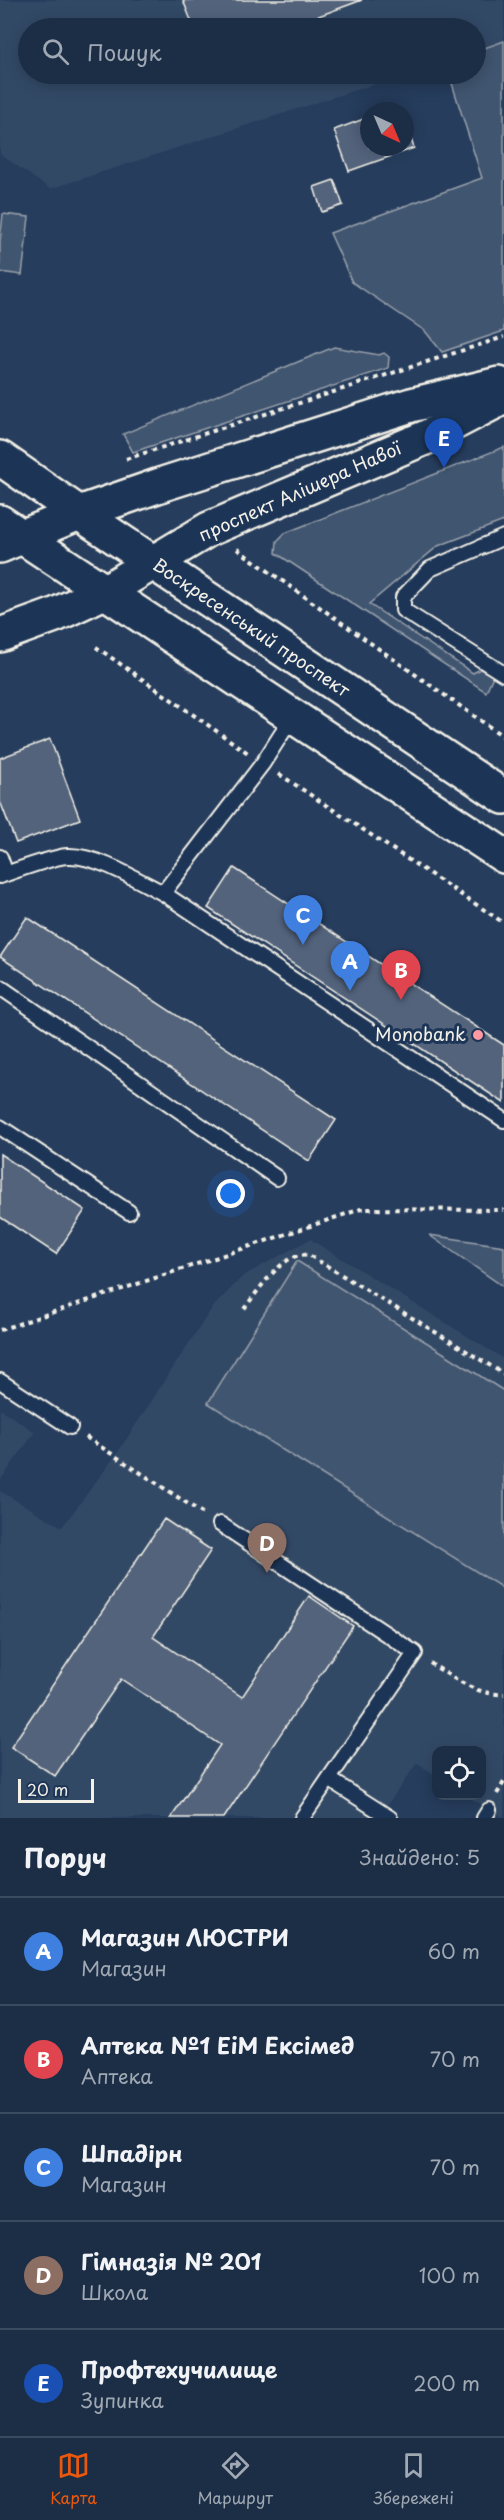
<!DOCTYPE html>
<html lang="uk">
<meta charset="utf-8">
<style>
body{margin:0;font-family:"Playpen Sans",sans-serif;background:#25364d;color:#f1f3f6}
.controls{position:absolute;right:18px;bottom:18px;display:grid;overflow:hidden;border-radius:12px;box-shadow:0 3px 15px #0003}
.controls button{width:54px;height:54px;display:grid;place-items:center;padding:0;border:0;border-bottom:2px solid #3a4a5f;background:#1c2e46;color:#f1f3f6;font:30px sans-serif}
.compass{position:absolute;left:360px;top:102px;width:54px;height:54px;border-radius:50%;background:#1c2e46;box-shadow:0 3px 15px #0003;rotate:136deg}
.scale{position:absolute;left:18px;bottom:15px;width:76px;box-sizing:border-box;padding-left:6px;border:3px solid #f4f1e8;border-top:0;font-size:16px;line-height:21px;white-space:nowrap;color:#f4f1e8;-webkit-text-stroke:4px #1d3557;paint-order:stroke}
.you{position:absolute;left:231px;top:1194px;width:21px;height:21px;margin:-15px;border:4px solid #fff;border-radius:50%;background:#1a73e8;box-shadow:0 0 0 9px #1a73e833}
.badge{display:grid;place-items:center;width:39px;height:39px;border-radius:50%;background:#ea580c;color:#fff;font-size:20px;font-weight:700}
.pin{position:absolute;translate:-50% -50px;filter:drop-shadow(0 2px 3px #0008)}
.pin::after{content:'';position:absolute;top:32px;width:21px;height:18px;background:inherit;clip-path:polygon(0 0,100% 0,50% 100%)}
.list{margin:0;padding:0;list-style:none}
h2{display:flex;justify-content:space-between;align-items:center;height:78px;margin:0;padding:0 24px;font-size:26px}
h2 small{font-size:20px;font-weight:400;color:#a0a8b3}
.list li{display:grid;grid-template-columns:39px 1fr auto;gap:18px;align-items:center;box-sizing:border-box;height:108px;padding:0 24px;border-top:2px solid #3a4a5f}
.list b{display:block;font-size:22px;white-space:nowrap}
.list p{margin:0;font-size:20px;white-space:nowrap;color:#a0a8b3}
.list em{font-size:20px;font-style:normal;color:#a0a8b3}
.icon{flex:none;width:33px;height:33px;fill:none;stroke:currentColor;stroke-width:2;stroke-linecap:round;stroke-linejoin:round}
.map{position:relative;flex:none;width:504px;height:1818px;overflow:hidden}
.search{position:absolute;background:#1c2e46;box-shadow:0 3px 15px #0003;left:18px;right:18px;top:18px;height:66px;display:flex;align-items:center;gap:15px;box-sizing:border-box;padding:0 21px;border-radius:33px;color:#a0a8b3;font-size:22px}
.sheet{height:618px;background:#1c2e46}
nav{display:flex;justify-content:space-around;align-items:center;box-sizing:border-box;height:84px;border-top:2px solid #3a4a5f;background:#1c2e46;font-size:16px;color:#a0a8b3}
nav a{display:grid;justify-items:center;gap:3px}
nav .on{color:#ea580c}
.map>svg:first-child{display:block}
</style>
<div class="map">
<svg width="504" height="1818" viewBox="0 0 504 1818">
<rect width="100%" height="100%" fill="#263d5d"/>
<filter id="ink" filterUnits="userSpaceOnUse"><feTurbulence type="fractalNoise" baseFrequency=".0167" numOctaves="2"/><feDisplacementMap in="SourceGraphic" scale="12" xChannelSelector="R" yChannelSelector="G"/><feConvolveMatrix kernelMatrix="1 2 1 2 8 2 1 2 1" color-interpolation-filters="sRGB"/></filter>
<g filter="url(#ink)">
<g fill="#334966">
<polygon points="0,0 504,0 504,41 476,51 476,28 28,28 28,74 405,74 50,189 0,154"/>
<polygon points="310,1239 504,1359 504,1818 467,1796 482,1796 482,1750 436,1750 436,1776 417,1763 378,1818 0,1818 0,1491 62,1527 116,1455 212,1308 243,1276"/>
<polygon points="0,1409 35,1432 0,1481"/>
</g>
<g fill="#40546f" stroke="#9aa2ac" stroke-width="1.5">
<polygon points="504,41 504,331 442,352 425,331 352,282 330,233 482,178 449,74 476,74 476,51"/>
<polygon points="3,214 29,217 22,275 0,272 0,242"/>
<polygon points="334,347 379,355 384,353 389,357 388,368 133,452 123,434"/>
<polygon points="504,447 504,521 438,546 369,604 473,673 480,669 493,676 486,692 276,553 277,541 285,533"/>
<polygon points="429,1235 504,1246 504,1287"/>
<polygon points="297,1261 504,1391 504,1589 208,1403"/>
</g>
<g fill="#52647b" stroke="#f4f1e8" stroke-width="1.5">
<polygon points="183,0 362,0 286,28 194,28"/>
<polygon points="369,117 369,147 405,147 405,121 414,148 349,171 334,130"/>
<polygon points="334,180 343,205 322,212 314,187"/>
<polygon points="50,739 80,819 16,843 0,801 0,758"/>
<polygon points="234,868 504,1045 504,1103 208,908"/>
<polygon points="27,917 336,1120 309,1161 0,957"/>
<polygon points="0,1154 85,1210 56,1254 0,1217"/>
<polygon points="164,1519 211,1550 153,1637 242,1697 309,1596 353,1626 224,1818 171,1818 220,1745 121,1679 55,1776 11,1747"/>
</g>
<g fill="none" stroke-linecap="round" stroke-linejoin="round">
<g stroke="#f4f1e8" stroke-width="18">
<g id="lane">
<polyline points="504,537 430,569 403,597 403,610 504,674"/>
<polyline points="0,857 6,874"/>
<path d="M 0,876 C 14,871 54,857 67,856 C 95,854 139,881 163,893 L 504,1120"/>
<polyline points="163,893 263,763 293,716"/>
<polyline points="0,987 277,1178"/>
<polyline points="0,1127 129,1212"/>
<polyline points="0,1381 70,1427"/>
<polyline points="220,1524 415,1653 302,1818"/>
<polyline points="329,1779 390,1818"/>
<polyline points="484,1818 489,1810"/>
</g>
</g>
<g stroke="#f4f1e8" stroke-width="38">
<g id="secondary">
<polyline points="0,546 79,513 163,484 411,405 499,384"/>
<polyline points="0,635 55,615 106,591 209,529 427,437 504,397"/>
</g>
</g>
<g stroke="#f4f1e8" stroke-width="38">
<g id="primary">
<polyline points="0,458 79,513 504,797"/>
<polyline points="0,522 504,856"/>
</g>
</g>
<g stroke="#f4f1e8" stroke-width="4" stroke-dasharray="4.5 4.5" stroke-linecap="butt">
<polyline points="126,459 504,337"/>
<polyline points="237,549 504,737"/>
<polyline points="96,647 248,753"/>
<polyline points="279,774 504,923"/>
<path d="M 244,1309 C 258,1291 284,1250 309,1255 L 504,1374"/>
<polyline points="0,1330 361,1209 504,1210"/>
<polyline points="86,1437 205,1515"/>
<path d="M 430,1663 C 452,1677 478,1696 504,1694"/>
<polyline points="497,1794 504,1782"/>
</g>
<use href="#lane" stroke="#1d3557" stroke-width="14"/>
<use href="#secondary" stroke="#1d3557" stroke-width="33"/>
<use href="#primary" stroke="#1d3557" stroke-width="33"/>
</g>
</g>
<circle fill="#ff9aa2" stroke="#1d3557" stroke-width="2" cx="478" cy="1035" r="6"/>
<g text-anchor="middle" stroke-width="6" stroke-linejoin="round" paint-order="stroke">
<g font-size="18" fill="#f4f1e8" stroke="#1d3557">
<text transform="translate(300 492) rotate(-24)" y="6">проспект Алішера Навої</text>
<text transform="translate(251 628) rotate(34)" y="6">Воскресенський проспект</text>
</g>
<g font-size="18" fill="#f4f1e8" stroke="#1d3557" text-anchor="end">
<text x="466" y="1041">Monobank</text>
</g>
</g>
</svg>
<div class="controls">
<button><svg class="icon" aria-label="locate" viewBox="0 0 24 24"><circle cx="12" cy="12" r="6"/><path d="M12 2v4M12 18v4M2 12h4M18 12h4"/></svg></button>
</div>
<svg class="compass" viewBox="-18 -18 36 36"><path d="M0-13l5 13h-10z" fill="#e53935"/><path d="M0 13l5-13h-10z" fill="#a0a8b3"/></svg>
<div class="scale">20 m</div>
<div class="you"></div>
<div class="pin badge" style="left:350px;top:991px;background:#3f7fe0">A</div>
<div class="pin badge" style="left:401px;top:1000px;background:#e0444e">B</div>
<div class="pin badge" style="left:303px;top:945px;background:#3f7fe0">C</div>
<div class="pin badge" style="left:267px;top:1573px;background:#8d6e63">D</div>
<div class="pin badge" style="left:444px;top:468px;background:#1a4fb4">E</div>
<div class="search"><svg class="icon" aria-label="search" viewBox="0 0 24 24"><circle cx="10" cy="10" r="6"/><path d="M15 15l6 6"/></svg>Пошук</div>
</div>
<section class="sheet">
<h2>Поруч<small>Знайдено: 5</small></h2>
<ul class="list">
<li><span class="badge" style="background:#3f7fe0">A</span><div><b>Магазин ЛЮСТРИ</b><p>Магазин</p></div><em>60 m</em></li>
<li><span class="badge" style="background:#e0444e">B</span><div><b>Аптека №1 EiM Ексімед</b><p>Аптека</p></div><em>70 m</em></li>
<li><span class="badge" style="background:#3f7fe0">C</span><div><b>Шпадірн</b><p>Магазин</p></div><em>70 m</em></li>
<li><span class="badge" style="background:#8d6e63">D</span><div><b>Гімназія № 201</b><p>Школа</p></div><em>100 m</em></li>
<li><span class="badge" style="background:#1a4fb4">E</span><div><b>Профтехучилище</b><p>Зупинка</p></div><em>200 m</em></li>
</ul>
</section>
<nav>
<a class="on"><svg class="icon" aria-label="map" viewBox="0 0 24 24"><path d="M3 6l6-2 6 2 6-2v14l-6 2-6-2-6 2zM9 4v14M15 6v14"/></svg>Карта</a>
<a><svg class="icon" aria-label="directions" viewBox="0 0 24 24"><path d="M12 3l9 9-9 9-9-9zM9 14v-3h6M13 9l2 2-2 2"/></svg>Маршрут</a>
<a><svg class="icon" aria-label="saved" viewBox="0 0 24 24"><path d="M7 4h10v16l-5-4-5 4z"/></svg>Збережені</a>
</nav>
